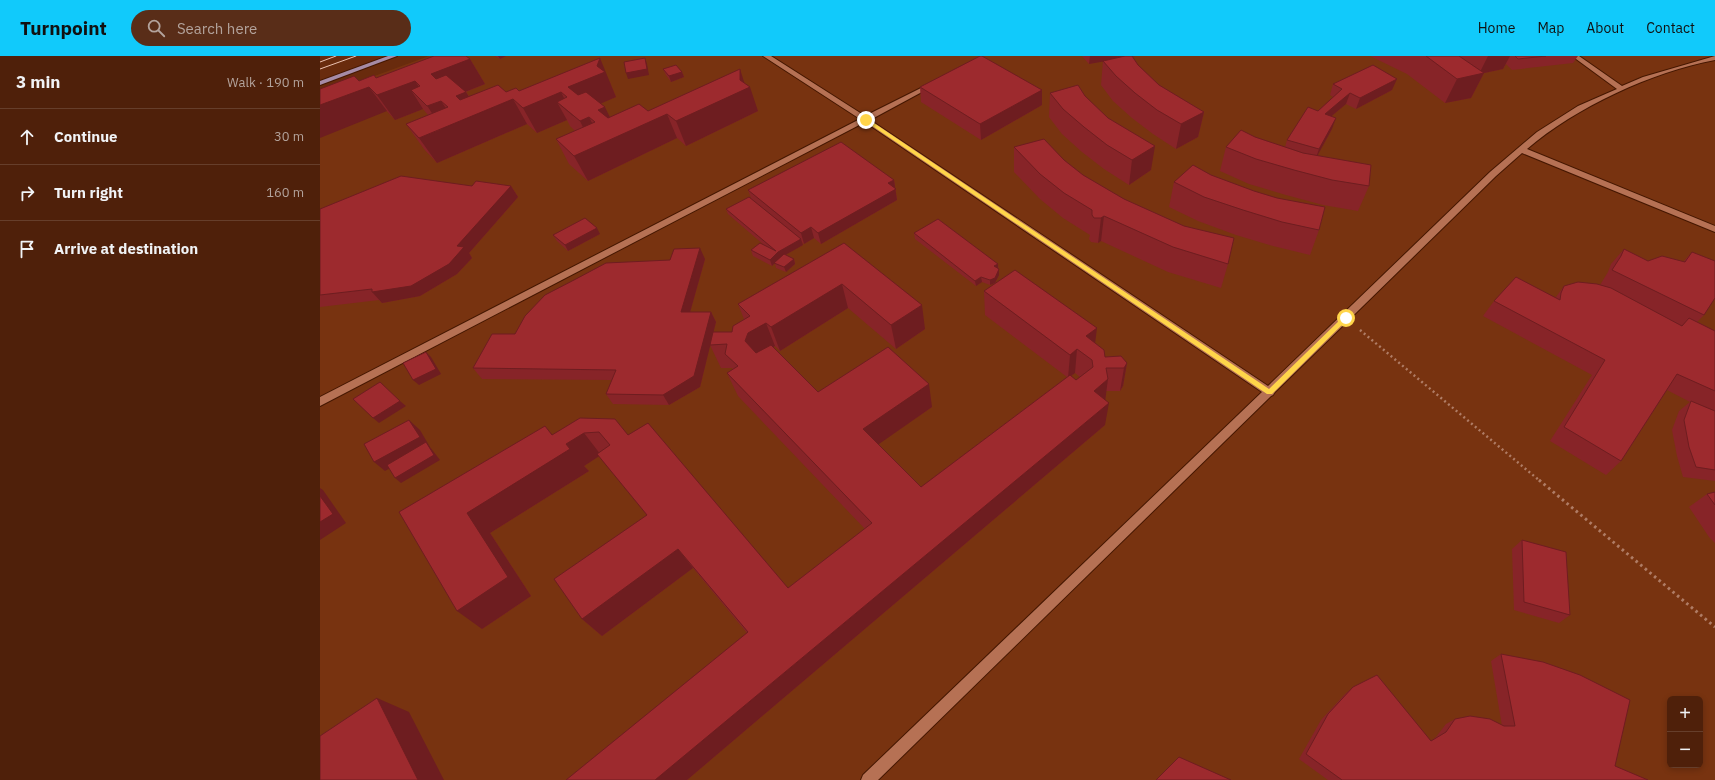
<!DOCTYPE html>
<meta charset="utf-8">
<style>
body{margin:0;font-family:"IBM Plex Sans",sans-serif;background:#592d18;color:#f1f3f6}
.controls{position:absolute;right:12px;bottom:12px;display:grid;overflow:hidden;border-radius:6px;box-shadow:0 2px 6px #0003}
.controls button{width:36px;height:36px;display:grid;place-items:center;padding:0;border:0;border-bottom:1px solid #663e2b;background:#4f200a;color:#f1f3f6;font:20px sans-serif}
.stop{position:absolute;width:12px;height:12px;margin:-9px;border:3px solid #ffd54a;border-radius:50%;background:#fff}
.stop.end{background:#ffd54a;border-color:#fff;box-shadow:0 1px 4px #0008}
.list{margin:0;padding:0;list-style:none}
h2{display:flex;justify-content:space-between;align-items:center;height:52px;margin:0;padding:0 16px;font-size:17px}
h2 small{font-size:13px;font-weight:400;color:#b3a39c}
.list li{display:grid;grid-template-columns:26px 1fr auto;gap:12px;align-items:center;box-sizing:border-box;height:56px;padding:0 16px;border-top:1px solid #663e2b}
.list b{display:block;font-size:15px;white-space:nowrap}
.list em{font-size:13px;font-style:normal;color:#b3a39c}
.icon{flex:none;width:22px;height:22px;fill:none;stroke:currentColor;stroke-width:2;stroke-linecap:round;stroke-linejoin:round}
.map{position:relative;flex:none;width:1395px;height:724px;overflow:hidden}
header{display:flex;align-items:center;gap:24px;box-sizing:border-box;height:56px;padding:0 20px;background:#11cafb;color:#111}
header strong{font-size:19px}
nav{display:flex;gap:22px;margin-inline-start:auto;font-size:14px}
.search{width:280px;height:36px;background:#592d18;display:flex;align-items:center;gap:10px;box-sizing:border-box;padding:0 14px;border-radius:22px;color:#b3a39c;font-size:15px}
main{display:flex}
aside{flex:1;background:#4f200a}
.map>svg:first-child{display:block}
</style>
<header>
<strong>Turnpoint</strong>
<div class="search"><svg class="icon" aria-label="search" viewBox="0 0 24 24"><circle cx="10" cy="10" r="6"/><path d="M15 15l6 6"/></svg>Search here</div>
<nav><a>Home</a><a>Map</a><a>About</a><a>Contact</a></nav>
</header>
<main>
<aside>
<h2>3 min<small>Walk · 190 m</small></h2>
<ul class="list">
<li><svg class="icon" aria-label="ahead" viewBox="0 0 24 24"><path d="M12 20V5M6 11l6-6 6 6"/></svg><div><b>Continue</b></div><em>30 m</em></li>
<li><svg class="icon" aria-label="right" viewBox="0 0 24 24"><path d="M7 20v-9h11M14 6l5 5-5 5"/></svg><div><b>Turn right</b></div><em>160 m</em></li>
<li><svg class="icon" aria-label="arrive" viewBox="0 0 24 24"><path d="M6 21V4h12l-3 4 3 4H6"/></svg><div><b>Arrive at destination</b></div></li>
</ul>
</aside>
<div class="map">
<svg width="1395" height="724" viewBox="0 0 1395 724">
<rect width="100%" height="100%" fill="#692b0d"/>
<path fill="#783310" fill-rule="evenodd" d="M 109,0 L 1395,0 L 1395,724 L 0,724 L 0,40 ZM 1350,643 L 1380,643 L 1380,709 L 1350,709 Z"/>
<g fill="none" stroke-linecap="round" stroke-linejoin="round">
<g stroke="#451701" stroke-width="2">
<path id="minor" d="M 443,0 L 451,0 L 545,60 L 609,28 L 613,28 L 613,30 L 550,64 L 948,330 L 1170,116 L 1217,76 L 1258,50 L 1297,33 L 1252,0 L 1259,0 L 1302,30 L 1323,21 L 1395,0 L 1395,4 C 1332,16 1256,51 1207,93 L 1395,170 L 1395,176 L 1202,97 L 1176,120 L 955,336 L 953,339 L 951,340 L 558,724 L 541,724 L 543,719 L 942,336 L 545,66 L 0,350 L 0,341 L 540,63 Z"/>
</g>
<g stroke="#451701" stroke-width="2">
<polygon id="major" points="68,0 77,0 0,29 0,25"/>
</g>
<polyline stroke="#af7c65" stroke-width="2.5" stroke-dasharray="2 3" stroke-linecap="butt" points="1040,274 1220,425"/>
<polyline stroke="#af7c65" stroke-width="3" stroke-dasharray="2.5 3.5" stroke-linecap="butt" points="1219,424 1395,571"/>
<use href="#minor" fill="#b67154" fill-rule="evenodd"/>
<use href="#major" fill="#a68ba6" fill-rule="evenodd"/>
<g stroke="#ecc2b1" stroke-width="1">
<polyline points="0,6 16,0"/>
<polyline points="0,13 36,0"/>
</g>
</g>
<g fill="#872428" fill-rule="evenodd">
<polygon points="175,0 186,0 180,3"/>
<polygon points="762,0 815,0 812,0 818,9 839,29 884,56 878,81 856,93 833,78 812,62 793,45 781,29 783,5 769,8"/>
<polygon points="1050,0 1258,0 1253,7 1192,14 1186,8 1183,13 1164,17 1151,42 1125,47 1087,18"/>
<polygon points="150,3 165,28 146,36 149,40 186,36 199,35 291,26 290,27 296,41 281,47 290,61 328,55 424,26 438,55 366,90 357,82 268,125 249,108 236,83 255,75 250,70 247,64 217,77 207,68 117,107 104,93 86,68 108,59 103,53 75,64 39,25"/>
<polygon points="343,13 362,16 364,21 351,26 346,19"/>
<polygon points="1013,28 1072,34 1036,53 1026,48 1014,58 1011,60 1012,73 997,100 1049,130 1038,155 1003,149 966,139 929,128 900,115 906,91 935,81 965,91 967,84 1013,41 1010,39"/>
<polygon points="600,31 722,34 722,49 661,84 601,46"/>
<polygon points="730,37 765,40 831,114 809,129 784,113 762,96 742,78 729,61"/>
<polygon points="694,91 744,104 763,119 908,208 901,232 848,216 781,185 778,187 771,186 769,183 770,179 743,162 720,143 694,116"/>
<polygon points="891,119 999,174 990,199 953,190 916,179 878,165 849,151 854,126"/>
<polygon points="574,124 577,144 501,188 494,182 484,188 482,186 483,189 465,199 474,203 475,208 466,216 456,212 455,207 452,210 433,200 431,194 444,189 408,158 406,153 431,142 428,134"/>
<polygon points="152,130 191,130 198,141 149,197 152,202 137,218 100,240 62,247 59,244 0,251 0,153"/>
<polygon points="594,177 678,208 679,219 675,227 670,229 662,226 656,230 595,183"/>
<polygon points="280,178 248,195 237,185 233,179"/>
<path d="M 524,187 L 605,273 L 576,293 L 528,252 L 460,295 L 455,290 L 453,292 L 498,336 L 612,351 L 558,388 L 601,431 L 747,321 L 665,259 L 664,235 L 775,287 L 785,301 L 807,307 L 803,330 L 800,335 L 786,335 L 785,344 L 785,369 L 367,724 L 246,724 L 427,577 L 373,512 L 282,580 L 262,563 L 327,459 L 279,400 L 264,410 L 269,415 L 170,477 L 211,540 L 162,573 L 79,456 L 233,379 L 260,362 L 308,379 L 468,532 L 545,473 L 418,340 L 407,317 L 413,313 L 412,312 L 401,312 L 390,289 L 380,331 L 349,349 L 293,348 L 286,338 L 292,324 L 162,323 L 153,312 L 195,278 L 385,203 L 370,256 L 391,256 L 396,266 L 393,276 L 412,276 L 424,263 L 418,248 ZM 755,317 L 760,321 L 756,324 L 751,320 Z"/>
<polygon points="1304,193 1328,205 1363,206 1372,196 1384,259 1377,266 1395,275 1395,425 1363,421 1357,400 1352,374 1359,355 1370,346 1347,334 1301,405 1286,419 1230,385 1272,319 1163,260 1174,245 1236,241 1244,230 1280,229 1288,216 1291,208"/>
<polygon points="1395,436 1395,487 1389,481 1369,451 1387,438"/>
<polygon points="1202,484 1250,559 1239,567 1194,554 1192,493"/>
<polygon points="1181,598 1295,710 1328,724 1008,724 979,703 1001,664 1025,638 1033,631 1111,685 1116,681 1126,668 1135,663 1182,670 1171,605"/>
</g>
<g fill="#6e1d20">
<polygon points="178,0 186,0 180,3"/>
<polygon points="770,0 815,0 769,8"/>
<polygon points="1168,0 1190,0 1183,13 1164,17 1151,42 1125,47 1137,23 1159,18"/>
<polygon points="280,2 296,41 261,56 248,31 277,10"/>
<polygon points="325,2 327,8 329,19 308,23 306,17"/>
<polygon points="150,3 165,28 127,43 111,18"/>
<polygon points="420,13 426,32 430,31 438,55 366,90 356,65 420,24"/>
<polygon points="362,16 364,21 351,26 349,20"/>
<polygon points="1077,23 1072,34 1036,53 1040,42"/>
<polygon points="95,25 111,49 121,45 136,67 136,40 146,36 159,57 193,43 207,68 117,107 99,82 122,73 108,51 91,34 103,53 75,64 57,39"/>
<polygon points="49,31 67,55 0,82 0,49"/>
<polygon points="722,34 722,49 661,84 660,68"/>
<polygon points="241,36 253,60 237,46 247,64 217,77 203,52"/>
<polygon points="1030,37 1026,48 1014,58 1002,69 1005,58 1018,47"/>
<polygon points="285,51 297,76 278,54"/>
<polygon points="884,56 878,81 856,93 861,68"/>
<polygon points="347,58 357,82 268,125 254,100"/>
<polygon points="269,61 282,86 272,90 260,65"/>
<polygon points="1016,62 1012,73 995,104 999,93"/>
<polygon points="835,90 831,114 809,129 812,104"/>
<polygon points="574,124 577,144 501,188 498,177 568,127"/>
<polygon points="191,130 198,141 149,197 152,202 137,218 100,240 62,247 52,236 137,190"/>
<polygon points="784,160 781,185 778,187 781,162"/>
<polygon points="491,171 494,182 484,188 481,177"/>
<polygon points="277,172 280,178 248,195 245,189"/>
<polygon points="481,183 483,189 460,202 452,210 450,204 458,196"/>
<polygon points="380,192 385,203 367,267 361,256"/>
<polygon points="474,203 475,208 466,216 464,211"/>
<polygon points="678,208 678,214 674,210"/>
<polygon points="679,213 679,219 675,227 670,229 670,224"/>
<polygon points="661,221 662,226 656,230 655,225"/>
<polygon points="522,228 528,252 460,295 451,271"/>
<polygon points="602,249 605,273 576,293 571,269"/>
<polygon points="391,256 396,266 380,331 349,349 343,339"/>
<polygon points="446,267 455,290 438,301 425,285 428,277"/>
<polygon points="777,272 774,296 766,280"/>
<polygon points="757,293 755,317 748,322 750,299"/>
<polygon points="106,296 111,301 121,318 99,329 93,324"/>
<polygon points="807,307 803,330 800,335 804,312"/>
<polygon points="788,323 785,346 774,335"/>
<polygon points="609,328 612,351 549,395 543,373"/>
<polygon points="80,345 86,350 59,367 53,362"/>
<polygon points="789,347 785,369 367,724 335,724"/>
<polygon points="89,364 100,374 110,391 120,404 81,427 75,422 109,391 65,415 54,406"/>
<polygon points="225,370 247,396 246,388 264,377 281,399 264,410 269,415 170,477 211,540 162,573 137,555 147,457 232,379"/>
<polygon points="0,432 3,434 26,467 0,484"/>
<polygon points="358,493 373,512 282,580 262,563"/>
<polygon points="57,642 89,656 124,724 98,724"/>
</g>
<g fill="#9d2a2e" stroke="#6e1d20">
<polygon points="114,0 146,0 150,3 111,18 116,23 126,19 146,36 136,40 140,44 178,29 186,36 196,32 199,35 280,2 277,10 285,16 248,31 258,39 266,36 285,51 278,54 288,62 319,48 328,55 420,13 420,24 430,31 356,65 347,58 254,100 236,83 275,66 269,61 260,65 237,46 247,41 241,36 203,52 193,43 99,82 86,68 128,51 121,45 107,50 91,34 100,30 95,25 57,39 49,31 0,49 0,33 34,20 39,25 54,19 56,22"/>
<polygon points="660,0 662,0 722,34 660,68 600,31"/>
<polygon points="805,0 812,0 818,9 839,29 884,56 861,68 837,54 815,37 796,20 783,5"/>
<polygon points="1106,0 1139,0 1164,17 1137,23"/>
<polygon points="1195,0 1226,0 1198,3"/>
<polygon points="325,2 327,13 306,17 304,6"/>
<polygon points="356,9 362,16 349,20 343,13"/>
<polygon points="1053,9 1077,23 1040,42 1030,37 1018,47 1005,58 1016,62 999,93 967,84 988,51 998,55 1022,33 1013,28"/>
<polygon points="758,29 765,40 788,62 835,90 812,104 787,89 764,71 743,53 730,37"/>
<polygon points="921,74 935,81 983,97 1051,109 1049,130 1012,124 974,114 936,103 906,91"/>
<polygon points="724,83 744,104 763,119 804,143 864,170 914,182 908,208 853,191 784,160 781,162 774,162 772,159 772,154 744,137 720,118 694,91"/>
<polygon points="521,86 574,124 568,127 576,133 498,177 491,171 481,177 428,134"/>
<polygon points="873,109 891,119 934,135 957,142 1005,151 999,174 962,166 923,154 884,141 854,126"/>
<polygon points="81,120 152,130 156,125 191,130 137,190 144,191 129,208 91,230 52,236 52,233 0,239 0,153"/>
<polygon points="429,141 481,183 458,196 450,204 431,194 440,187 456,195 406,153"/>
<polygon points="265,162 277,172 245,189 233,179"/>
<polygon points="618,163 678,208 674,210 679,213 675,222 670,224 661,221 655,225 594,177"/>
<polygon points="524,187 602,249 571,269 522,228 451,271 446,267 428,277 425,285 436,297 451,289 498,336 568,291 609,328 543,373 601,431 750,319 756,324 773,311 772,304 757,293 750,299 664,235 695,214 777,272 766,280 784,294 785,301 801,300 807,307 804,312 786,312 788,323 774,335 789,347 335,724 246,724 428,576 358,493 262,563 234,523 327,459 277,398 290,389 279,376 264,377 246,388 250,393 147,457 188,521 137,555 79,456 225,370 232,379 260,362 295,363 308,379 328,367 468,532 552,467 407,317 418,310 405,298 407,288 390,289 393,276 412,276 413,270 430,260 418,248"/>
<polygon points="380,192 361,256 391,256 374,320 343,339 286,338 296,314 153,312 172,278 195,278 205,260 225,239 254,224 286,207 350,204 354,193"/>
<polygon points="1304,193 1328,205 1342,200 1365,206 1372,196 1395,205 1395,242 1384,259 1292,214 1301,200"/>
<polygon points="464,198 474,203 464,211 454,207"/>
<polygon points="1196,221 1240,244 1241,237 1244,230 1258,226 1277,228 1291,232 1362,270 1369,262 1395,275 1395,335 1357,318 1301,405 1244,371 1285,304 1174,245"/>
<polygon points="106,296 116,313 93,324 83,307"/>
<polygon points="60,326 80,345 53,362 33,343"/>
<polygon points="1371,345 1395,355 1395,414 1376,411 1369,391 1364,364"/>
<polygon points="89,364 100,381 54,406 44,388"/>
<polygon points="106,386 114,399 75,422 67,409"/>
<polygon points="1395,436 1395,449 1387,438"/>
<polygon points="0,440 13,458 0,466"/>
<polygon points="1202,484 1246,496 1250,559 1204,546"/>
<polygon points="1181,598 1223,606 1260,619 1310,644 1295,710 1328,724 1022,724 986,698 1008,658 1033,631 1057,619 1111,685 1126,676 1135,663 1150,660 1170,663 1184,670 1195,670"/>
<polygon points="57,642 98,724 0,724 0,680"/>
<polygon points="859,701 911,724 836,724"/>
</g>
<polygon fill="#ffd54a" points="545,63 548,63 949,333 1024,260 1026,260 1029,262 952,338 947,338 545,65"/>
</svg>
<div class="controls">
<button>+</button>
<button>−</button>
</div>
<div class="stop" style="left:1026px;top:262px"></div>
<div class="stop end" style="left:546px;top:64px"></div>
</div>
</main>
